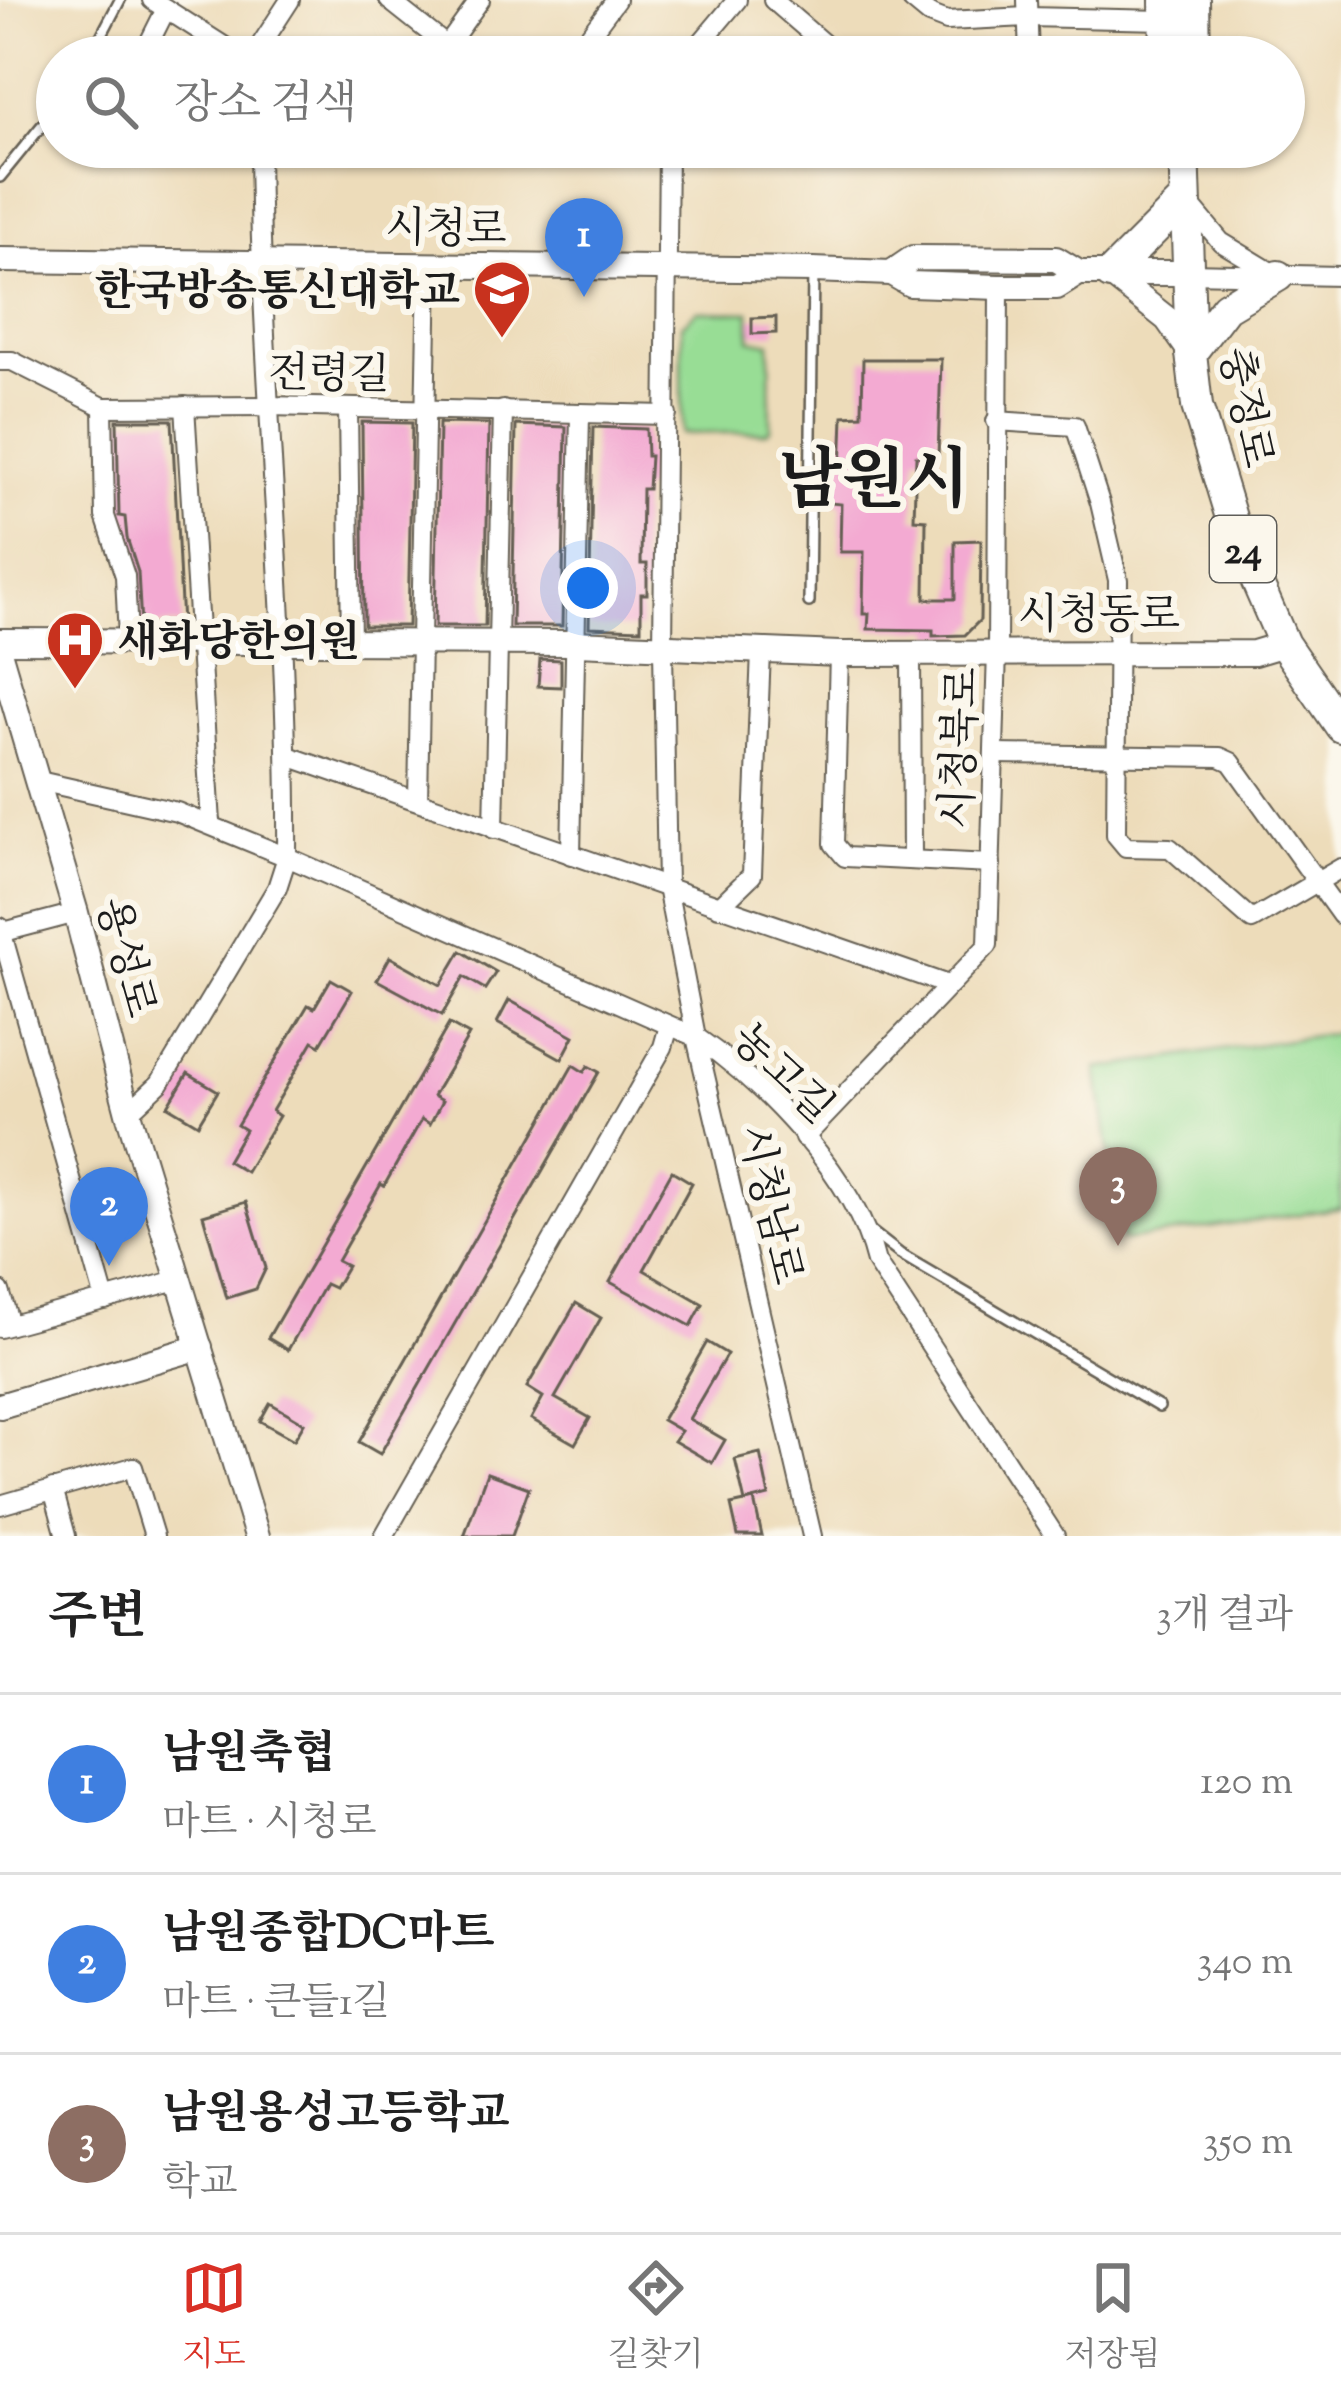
<!DOCTYPE html>
<html lang="ko">
<meta charset="utf-8">
<style>
body{margin:0;font-family:"Sorts Mill Goudy","Noto Serif KR",serif;background:#f2f2f2;color:#222}
.you{position:absolute;left:588px;top:588px;width:42px;height:42px;margin:-30px;border:9px solid #fff;border-radius:50%;background:#1a73e8;box-shadow:0 0 0 18px #1a73e833}
.badge{display:grid;place-items:center;width:78px;height:78px;border-radius:50%;background:#d93025;color:#fff;font-size:39px;font-weight:700}
.pin{position:absolute;translate:-50% -99px;filter:drop-shadow(0 3px 6px #0008)}
.pin::after{content:'';position:absolute;top:63px;width:42px;height:36px;background:inherit;clip-path:polygon(0 0,100% 0,50% 100%)}
.list{margin:0;padding:0;list-style:none}
h2{display:flex;justify-content:space-between;align-items:center;height:156px;margin:0;padding:0 48px;font-size:51px}
h2 small{font-size:39px;font-weight:400;color:#767676}
.list li{display:grid;grid-template-columns:78px 1fr auto;gap:36px;align-items:center;box-sizing:border-box;height:180px;padding:0 48px;border-top:3px solid #e0e0e0}
.list b{display:block;font-size:45px;white-space:nowrap}
.list p{margin:0;font-size:39px;white-space:nowrap;color:#767676}
.list em{font-size:39px;font-style:normal;color:#767676}
.icon{flex:none;width:66px;height:66px;fill:none;stroke:currentColor;stroke-width:2;stroke-linecap:round;stroke-linejoin:round}
.map{position:relative;flex:none;width:1341px;height:1536px;overflow:hidden}
.search{position:absolute;background:#fff;box-shadow:0 3px 9px #0004;left:36px;right:36px;top:36px;height:132px;display:flex;align-items:center;gap:30px;box-sizing:border-box;padding:0 42px;border-radius:66px;color:#767676;font-size:45px}
.sheet{height:696px;background:#fff}
nav{display:flex;justify-content:space-around;align-items:center;box-sizing:border-box;height:168px;border-top:3px solid #e0e0e0;background:#fff;font-size:33px;color:#767676}
nav a{display:grid;justify-items:center;gap:6px}
nav .on{color:#d93025}
.map>svg:first-child{display:block}
</style>
<div class="map">
<svg width="1341" height="1536" viewBox="0 0 1341 1536">
<rect width="100%" height="100%" fill="#fbf7ec"/>
<filter id="ink" filterUnits="userSpaceOnUse"><feTurbulence type="fractalNoise" baseFrequency=".00833" numOctaves="2"/><feDisplacementMap in="SourceGraphic" scale="24" xChannelSelector="R" yChannelSelector="G"/><feConvolveMatrix kernelMatrix="1 2 1 2 8 2 1 2 1" color-interpolation-filters="sRGB"/></filter>
<filter id="wash" filterUnits="userSpaceOnUse"><feTurbulence type="fractalNoise" baseFrequency=".004" numOctaves="4" result="noise"/><feDisplacementMap in="SourceGraphic" scale="48" xChannelSelector="R" yChannelSelector="G"/><feGaussianBlur stdDeviation="2.7" result="paint"/><feColorMatrix in="noise" values="0 0 0 0 0 0 0 0 0 0 0 0 0 0 0 0 0 1.4 0 .05"/><feComposite in="paint" operator="in"/></filter>
<g filter="url(#wash)">
<rect width="100%" height="100%" fill="#eddcba"/>
<g fill="#98dd95" stroke="#5a7c58" stroke-width="3">
<polygon points="697,311 750,312 750,339 770,343 771,429 767,432 682,434 682,325"/>
<polygon points="1341,1032 1341,1208 1122,1241 1097,1069"/>
</g>
<g id="blocks">
<g fill="#f3aad2">
<polygon points="776,317 776,333 752,334 752,318"/>
<polygon points="863,359 941,359 938,457 916,456 914,519 926,520 925,599 955,599 955,541 981,540 980,620 965,635 933,636 933,630 868,629 869,614 863,614 864,552 840,552 841,504 819,502 820,472 841,472 843,416 862,415"/>
<polygon points="117,420 172,420 182,625 141,625 138,572 127,538 125,517 119,516"/>
<polygon points="362,422 412,423 408,626 364,626"/>
<polygon points="439,423 489,424 485,626 435,626"/>
<polygon points="516,425 566,427 562,626 512,626"/>
<polygon points="593,427 646,429 647,456 650,456 648,489 642,489 641,564 647,564 647,594 641,594 641,629 589,627"/>
<polygon points="540,659 561,660 561,687 538,686"/>
<polygon points="461,951 496,972 485,989 464,977 442,1015 377,980 390,957 441,985"/>
<polygon points="331,979 352,991 320,1045 313,1041 272,1111 279,1116 246,1172 227,1161 245,1130 237,1125 308,1005 314,1008"/>
<polygon points="509,1000 574,1036 562,1059 497,1023"/>
<polygon points="449,1024 469,1035 433,1096 442,1101 430,1124 422,1119 384,1186 381,1184 337,1261 347,1266 334,1288 325,1284 288,1350 268,1338"/>
<polygon points="573,1065 584,1072 588,1066 599,1072 380,1454 359,1442"/>
<polygon points="188,1073 218,1091 198,1124 168,1106"/>
<polygon points="672,1171 692,1183 644,1270 703,1304 691,1326 610,1282"/>
<polygon points="246,1202 266,1268 256,1289 227,1298 203,1215"/>
<polygon points="576,1303 601,1318 555,1398 590,1418 575,1444 531,1419 543,1397 527,1387"/>
<polygon points="707,1342 727,1354 689,1419 725,1440 712,1463 674,1441 681,1431 662,1420"/>
<polygon points="270,1403 304,1423 294,1440 260,1421"/>
<polygon points="760,1453 769,1496 745,1502 735,1459"/>
<polygon points="487,1473 529,1488 512,1536 464,1536"/>
<polygon points="754,1500 762,1536 738,1536 731,1505"/>
</g>
</g>
</g>
<g filter="url(#ink)">
<use href="#blocks" fill-opacity="0" stroke="#655f53" stroke-width="3"/>
<g fill="none" stroke-linecap="round" stroke-linejoin="round">
<g stroke="#655f53" stroke-width="14">
<g id="service">
<polyline points="90,57 120,0"/>
<polyline points="0,177 57,107"/>
<polyline points="809,602 813,270"/>
<polyline points="868,1229 900,1254 1159,1407"/>
</g>
</g>
<g stroke="#655f53" stroke-width="22">
<g id="minor">
<polyline points="152,0 241,57"/>
<polyline points="389,0 447,46 449,57"/>
<polyline points="773,0 839,57"/>
<polyline points="912,0 929,14 947,21 1027,17 1165,20"/>
<polyline points="1027,0 1029,57"/>
<polyline points="447,46 480,0"/>
<polyline points="142,57 166,9"/>
<polyline points="253,57 290,0"/>
<polyline points="573,57 616,0"/>
<polyline points="689,57 737,0"/>
<polyline points="668,147 663,648 667,887 696,1037 812,1536"/>
<polyline points="1186,200 1221,242 1274,274"/>
<polyline points="1187,273 1341,276"/>
<polyline points="0,361 12,361 103,407 268,406 667,415"/>
<polyline points="185,406 211,823"/>
<polyline points="103,407 105,516 125,576 128,638"/>
<polyline points="348,408 351,643"/>
<polyline points="996,421 1075,426 1100,503 1118,580 1116,835 1126,847 1170,848 1252,920 1341,868"/>
<polyline points="911,653 912,860"/>
<polyline points="839,654 834,844 845,857 991,864"/>
<polyline points="994,754 1220,757 1231,762 1341,915"/>
<polyline points="288,756 948,985"/>
<path d="M 39,781 L 177,812 L 287,857 C 289,620 261,384 259,147"/>
<polyline points="418,800 428,267"/>
<polyline points="494,829 503,410"/>
<polyline points="571,855 580,414"/>
<polyline points="719,907 752,875 761,652"/>
<polyline points="0,927 105,1300"/>
<polyline points="0,933 76,913"/>
<path d="M 128,1113 L 160,1083 L 277,888 L 287,857 L 696,1037 C 766,1085 856,1178 876,1262 L 1055,1536"/>
<polyline points="804,1138 988,945 997,651 999,287"/>
<polyline points="0,1291 10,1325"/>
<polyline points="0,1328 181,1279"/>
<polyline points="53,1489 66,1536"/>
<polyline points="0,1505 133,1467 154,1536"/>
<polyline points="384,1536 663,1047 669,1026"/>
</g>
</g>
<g stroke="#655f53" stroke-width="28">
<g id="tertiary">
<polyline points="0,260 813,270 891,273 910,284 999,287 1057,287 1079,273"/>
<polyline points="891,273 913,258 1056,259 1079,273 1187,273"/>
<polyline points="1110,274 1167,319 1191,353"/>
<polyline points="0,641 577,643 839,654 1254,653 1284,644"/>
<polyline points="0,655 76,913 128,1113 257,1536"/>
<polyline points="0,1406 200,1347"/>
</g>
</g>
<g stroke="#655f53" stroke-width="34">
<g id="primary">
<polyline points="1165,0 1166,57"/>
<polyline points="1194,0 1195,57"/>
<polyline points="1184,147 1191,353 1197,406 1236,534 1284,644 1341,727"/>
<polyline points="1110,274 1185,199"/>
<polyline points="1191,353 1226,307 1278,276"/>
</g>
</g>
<use href="#service" stroke="#fff" stroke-width="9"/>
<use href="#minor" stroke="#fff" stroke-width="18"/>
<use href="#tertiary" stroke="#fff" stroke-width="24"/>
<use href="#primary" stroke="#fff" stroke-width="30"/>
</g>
</g>
<defs>
<g id="university-pin" transform="scale(3)"><path d="M0 17L-7.5 6A9.5 9.5 0 1 1 7.5 6Z" fill="#c8321e" stroke="#fbf7ec"/><path d="M0-5L7-2L0 1L-7-2ZM-4 1L0 2.5L4 1V4Q0 6-4 4Z" fill="#fff"/></g>
<g id="hospital-pin" transform="scale(3)"><path d="M0 17L-7.5 6A9.5 9.5 0 1 1 7.5 6Z" fill="#c8321e" stroke="#fbf7ec"/><path d="M-5-5h3v3.5h4V-5h3V5h-3V1.5h-4V5h-3Z" fill="#fff"/></g>
</defs>
<g fill-rule="evenodd">
<use href="#university-pin" x="502" y="289"/>
<use href="#hospital-pin" x="75" y="640"/>
</g>
<g text-anchor="middle" stroke-width="12" stroke-linejoin="round" paint-order="stroke">
<rect fill="#fbf7ec" stroke="#5f5e5a" stroke-width="3" x="1210" y="516" width="66" height="66" rx="9"/>
<g font-size="39" font-weight="bold" fill="#1c1c1c">
<text x="1243" y="563">24</text>
</g>
<g font-size="42" fill="#1c1c1c" stroke="#fbf7ec">
<text transform="translate(446 227) rotate(1)" y="15">시청로</text>
<text transform="translate(329 372) rotate(1)" y="15">전령길</text>
<text transform="translate(1248 407) rotate(78)" y="15">충정로</text>
<text x="1099" y="628">시청동로</text>
<text transform="translate(958 748) rotate(-88)" y="15">시청북로</text>
<text transform="translate(128 957) rotate(75)" y="15">용성로</text>
<text transform="translate(784 1072) rotate(44)" y="15">농고길</text>
<text transform="translate(772 1204) rotate(77)" y="15">시청남로</text>
</g>
<g font-size="42" font-weight="bold" fill="#1c1c1c" stroke="#fbf7ec" text-anchor="end">
<text x="460" y="304">한국방송통신대학교</text>
<text x="117" y="655" text-anchor="start">새화당한의원</text>
</g>
<g font-size="66" font-weight="bold" fill="#1c1c1c" stroke="#fbf7ec">
<text x="874" y="501">남원시</text>
</g>
</g>
</svg>
<div class="you"></div>
<div class="pin badge" style="left:584px;top:297px;background:#3f7fe0">1</div>
<div class="pin badge" style="left:109px;top:1266px;background:#3f7fe0">2</div>
<div class="pin badge" style="left:1118px;top:1246px;background:#8d6e63">3</div>
<div class="search"><svg class="icon" aria-label="search" viewBox="0 0 24 24"><circle cx="10" cy="10" r="6"/><path d="M15 15l6 6"/></svg>장소 검색</div>
</div>
<section class="sheet">
<h2>주변<small>3개 결과</small></h2>
<ul class="list">
<li><span class="badge" style="background:#3f7fe0">1</span><div><b>남원축협</b><p>마트 · 시청로</p></div><em>120 m</em></li>
<li><span class="badge" style="background:#3f7fe0">2</span><div><b>남원종합DC마트</b><p>마트 · 큰들1길</p></div><em>340 m</em></li>
<li><span class="badge" style="background:#8d6e63">3</span><div><b>남원용성고등학교</b><p>학교</p></div><em>350 m</em></li>
</ul>
</section>
<nav>
<a class="on"><svg class="icon" aria-label="map" viewBox="0 0 24 24"><path d="M3 6l6-2 6 2 6-2v14l-6 2-6-2-6 2zM9 4v14M15 6v14"/></svg>지도</a>
<a><svg class="icon" aria-label="directions" viewBox="0 0 24 24"><path d="M12 3l9 9-9 9-9-9zM9 14v-3h6M13 9l2 2-2 2"/></svg>길찾기</a>
<a><svg class="icon" aria-label="saved" viewBox="0 0 24 24"><path d="M7 4h10v16l-5-4-5 4z"/></svg>저장됨</a>
</nav>
